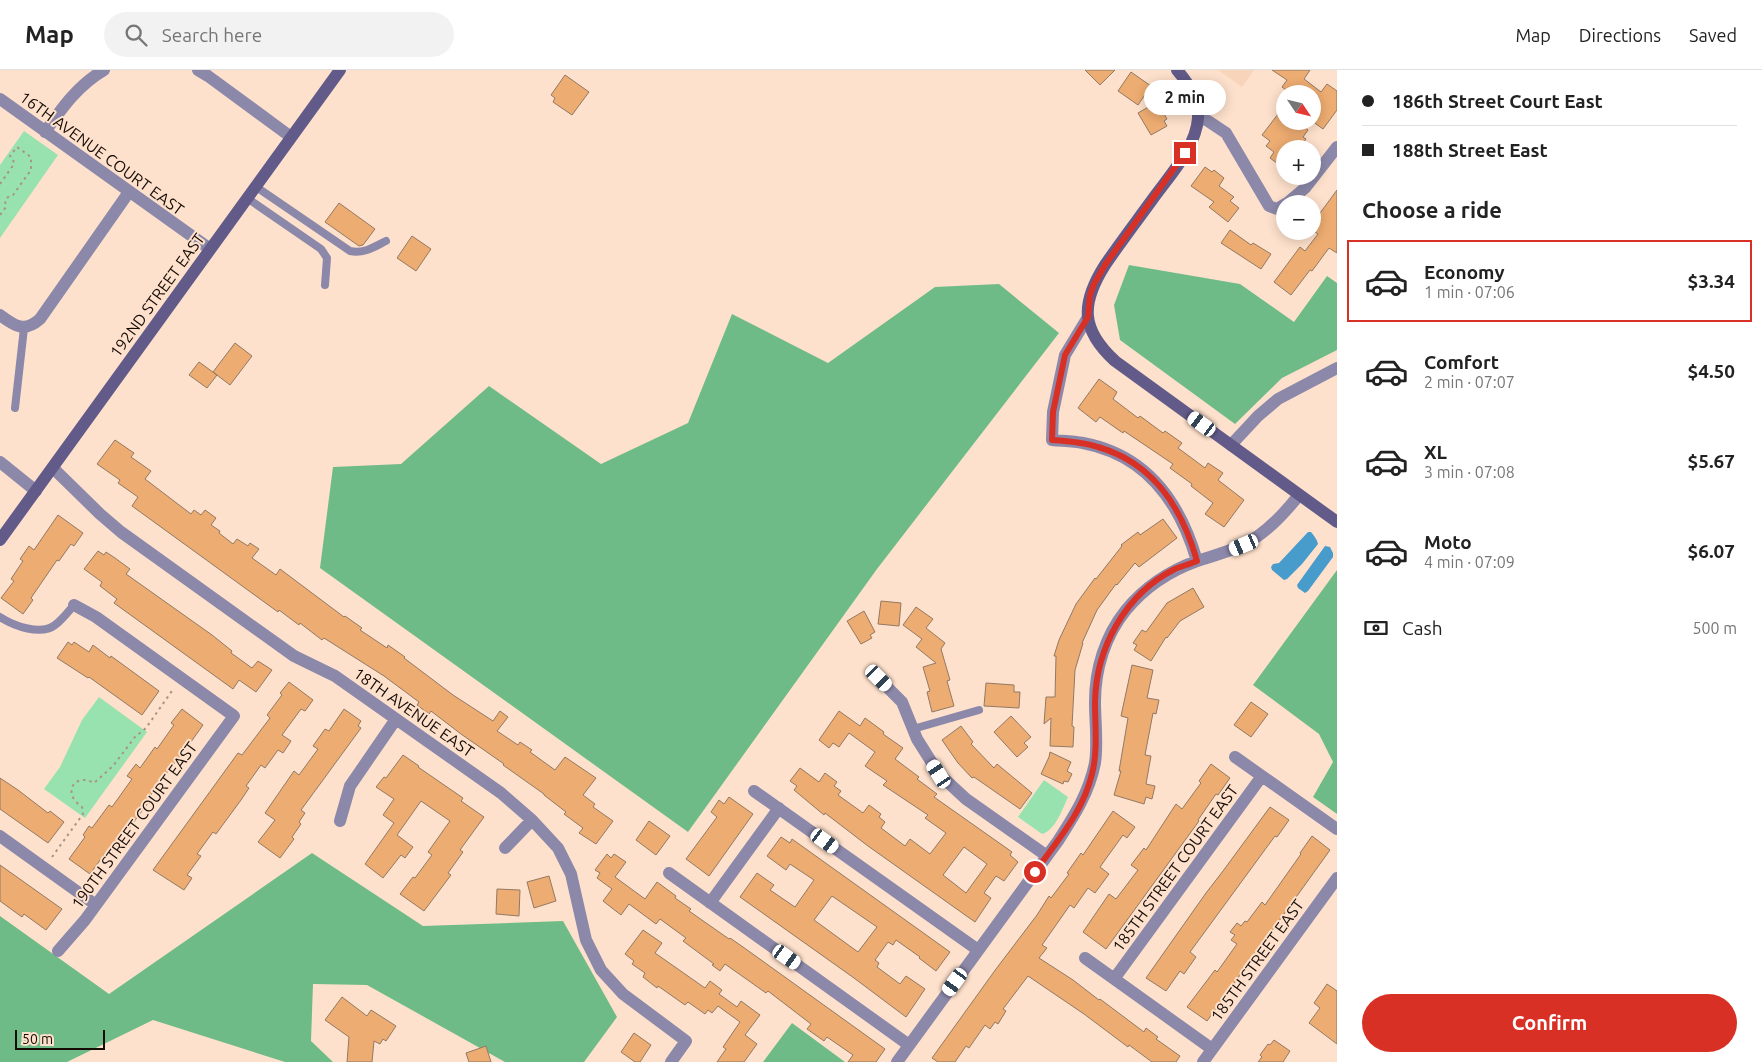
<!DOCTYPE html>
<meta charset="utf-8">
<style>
body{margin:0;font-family:Ubuntu,sans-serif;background:#f2f2f2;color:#222;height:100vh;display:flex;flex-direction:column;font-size:19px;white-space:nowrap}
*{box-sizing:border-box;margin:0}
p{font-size:16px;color:#767676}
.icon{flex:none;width:28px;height:28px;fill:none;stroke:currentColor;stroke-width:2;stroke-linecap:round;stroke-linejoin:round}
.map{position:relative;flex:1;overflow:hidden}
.sheet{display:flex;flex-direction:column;background:#fff;width:425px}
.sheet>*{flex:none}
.guide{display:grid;align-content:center;height:110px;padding:0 25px;background:#fff}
.needle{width:32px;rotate:125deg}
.buttons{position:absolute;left:1276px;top:15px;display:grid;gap:10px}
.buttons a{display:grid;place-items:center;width:45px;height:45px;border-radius:50%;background:#fff;box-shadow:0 2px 12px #0003;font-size:25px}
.scale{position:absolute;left:15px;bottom:12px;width:90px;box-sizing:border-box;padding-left:5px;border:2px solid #160c06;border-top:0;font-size:14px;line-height:18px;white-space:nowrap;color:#160c06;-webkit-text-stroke:4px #fee1cc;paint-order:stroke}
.end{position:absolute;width:22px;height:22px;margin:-11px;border:6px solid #d93025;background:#fff;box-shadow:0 0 0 2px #fff}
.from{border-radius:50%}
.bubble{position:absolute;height:35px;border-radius:18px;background:#fff;box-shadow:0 2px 12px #0003;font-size:16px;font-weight:700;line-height:35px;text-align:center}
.car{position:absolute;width:15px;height:30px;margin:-15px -8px;border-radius:6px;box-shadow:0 0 4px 1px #0007;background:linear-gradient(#fff 24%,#345 0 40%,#fff 0 76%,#345 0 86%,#fff 0)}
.guide b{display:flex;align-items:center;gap:18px;height:48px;font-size:19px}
.guide b+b{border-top:1px solid #e0e0e0}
.guide i{width:12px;height:12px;background:#222}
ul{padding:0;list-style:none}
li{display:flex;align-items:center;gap:15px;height:82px;margin:0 10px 8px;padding:0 15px;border:2px solid transparent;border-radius:0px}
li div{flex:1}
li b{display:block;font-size:19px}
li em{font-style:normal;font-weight:700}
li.on{border-color:#d93025}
li>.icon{width:45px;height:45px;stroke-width:1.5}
h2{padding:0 25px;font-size:22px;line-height:60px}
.pay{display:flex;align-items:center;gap:12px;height:55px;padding:0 25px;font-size:19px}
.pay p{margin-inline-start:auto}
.button{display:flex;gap:10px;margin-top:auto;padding:10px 25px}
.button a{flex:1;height:58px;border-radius:30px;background:#d93025;color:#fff;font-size:20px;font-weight:700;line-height:58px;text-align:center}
header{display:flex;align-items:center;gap:30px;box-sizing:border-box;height:70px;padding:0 25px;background:#fff;border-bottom:1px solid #e0e0e0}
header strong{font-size:24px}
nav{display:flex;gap:28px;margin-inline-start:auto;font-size:18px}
.search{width:350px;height:45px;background:#f2f2f2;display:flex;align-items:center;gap:12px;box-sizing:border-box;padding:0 18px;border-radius:28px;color:#767676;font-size:19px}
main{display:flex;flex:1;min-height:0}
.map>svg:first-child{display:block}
</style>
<header>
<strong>Map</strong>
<div class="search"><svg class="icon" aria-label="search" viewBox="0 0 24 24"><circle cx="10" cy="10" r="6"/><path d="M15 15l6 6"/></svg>Search here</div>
<nav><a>Map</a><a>Directions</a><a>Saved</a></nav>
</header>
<main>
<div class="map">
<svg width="1337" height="992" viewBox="0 0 1337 992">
<rect width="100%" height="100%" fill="#fee1cc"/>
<path fill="#f8d4ba" d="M1218 0H1254L1242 17Z"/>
<path fill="#98e2af" d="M24 61 58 85 0 168V95Z
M99 627 147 662 85 748 44 719 60 697 82 650Z
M1044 710 1068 727C1063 738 1055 761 1042 764L1018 747Z"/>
<path fill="#6fbb88" d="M1129 195 1240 214 1294 252 1327 206 1337 213V280L1282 308 1235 354 1120 270 1114 235Z
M999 214 1059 263 877 499 688 762 320 498 333 397 401 394 489 316 601 394 688 353 732 244 828 293 935 217Z
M1337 500V744L1313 727 1333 692 1319 664 1253 615Z
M312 783 423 856 563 851 617 947 584 992H505L367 915 313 914 311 971 333 992H285L153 950 67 992H0V846L109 924Z
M792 953 845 992H763Z"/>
<path fill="#489ccb" d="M1308 462H1311C1314 466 1317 469 1318 474L1302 494 1287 509 1284 510 1272 500 1271 497 1273 494 1279 493Z
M1325 476 1330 477 1333 483V487L1308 521 1305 523 1298 518 1297 515Z"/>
<path fill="#edac71" stroke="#927964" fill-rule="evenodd" d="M1085 0H1115L1100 15Z
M1272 0H1310L1304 9 1321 22 1327 14 1337 21V40L1323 59 1312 51V24H1291L1282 17 1287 10Z
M1131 2 1151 16 1138 35 1118 21Z
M565 5 589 22 572 45 553 32 555 28 551 25Z
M1157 32 1167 49 1164 51 1167 56 1151 65 1138 43Z
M1285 35V51H1297L1308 60 1303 67 1306 69 1299 79H1285V99L1270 88 1274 82 1266 76 1270 71 1262 65Z
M1205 97 1212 102 1214 100 1224 108 1219 116 1234 127 1230 131 1239 138 1228 152 1209 137 1214 132 1191 116Z
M1337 120V183L1329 178 1312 201 1310 200 1291 225 1274 212 1300 177 1305 181 1318 164 1312 160V154Z
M339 133 375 159 363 175 359 176 325 152Z
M1230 160 1251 175 1253 173 1271 184 1261 199 1221 173Z
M412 166 431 179 416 201 397 188Z
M235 273 252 286 230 315 213 302Z
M199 292 217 305 207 318 189 305Z
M1099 309 1117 322 1113 329 1138 348 1140 346 1163 363 1165 361 1182 373 1178 378 1205 398 1208 393 1223 403 1218 410 1244 430 1224 457 1205 444 1213 433 1191 416 1192 414 1170 398 1173 394 1124 361 1123 363 1100 347 1096 352 1078 338Z
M115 370 134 383 131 387 151 401 145 409 191 444 194 440 201 445 205 440 216 448 211 455 220 461 219 463 233 474 237 469 248 476 250 473 259 479 252 488 276 505 280 499 344 547 345 546 362 558 360 560 387 578 388 575 405 587 404 588 453 625 493 651 500 641 508 647 497 661 518 675 520 672 532 680 530 682 555 700 565 687 596 708 583 725 595 734 593 737 613 751 596 774 579 763 583 758 564 744 566 742 544 725V724L503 695 504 694 461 664 431 641 429 644 417 635 419 632 384 606 324 568 322 570 300 553 299 555 279 540 278 542 132 436 138 427 118 413 120 410 97 394Z
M58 445 83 463 74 476 71 474 59 491 57 490 31 528 33 530 23 544 1 528 14 511 11 509 23 491 20 489 29 476 34 480Z
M1163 449 1177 468 1139 497 1135 493 1117 515 1116 514 1097 540 1082 573H1083L1075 600 1072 656 1074 657 1073 677 1050 676 1051 648 1044 654 1046 627H1055L1056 586H1054L1059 570 1076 534 1095 508 1096 509 1122 476 1121 475 1138 462 1140 465Z
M98 481 104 485 106 482 115 488 130 499 126 504 212 565 232 581 231 583 252 598 258 591 272 600 256 622 239 610 233 619 114 533 117 529 100 516 102 512 84 499Z
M1193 518 1204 537 1180 551 1167 568 1166 567 1151 591 1134 580 1137 575 1133 573 1142 560 1146 562 1167 533Z
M881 531 901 533 899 556 878 554Z
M916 537 933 549 926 558 945 573 941 579 950 610 947 611 954 636 932 642 927 622 930 621 923 597 936 593 916 577 922 569 903 555Z
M864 541 875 562 870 565 872 568 861 574 847 551Z
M68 572 72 575 74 572 89 582 93 575 110 588 111 586 159 621 142 645 89 607 88 608 57 588Z
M1132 595 1153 600 1147 628 1159 630 1156 644 1153 643 1145 685 1151 686 1146 714 1155 716 1152 729 1146 727 1144 734 1114 725 1121 701H1119L1128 648 1121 646Z
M289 612 313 630 305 641 301 639 282 665 291 671 283 683 278 680 265 698 261 695 246 716 249 718 241 730 216 764 213 762 197 784 201 786 187 805 192 808 184 820 153 800 238 683 242 685 270 648 267 645 282 625 280 623Z
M986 613 1014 615V622H1020L1019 638 984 636Z
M1251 632 1268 644 1251 667 1234 655Z
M182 639 203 655 183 683 164 706 146 732 148 733 109 785 106 782 90 804 69 789 85 767 83 765 89 756 92 758 109 735 112 737 132 709 127 706 136 694 140 698 155 677 157 679 174 655 171 653Z
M344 639 361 651 358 656 361 658 301 740 305 743 299 752 301 754 292 767 294 769 280 788 258 772 275 750 265 743 294 701 299 705 318 679 313 676 325 659 329 661Z
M839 641 860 656 865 648 884 662 883 664 903 678 895 689 919 707 917 709 937 724 934 727 1012 782 1010 785 1018 792 1004 811 996 806 984 823 991 828 975 852 868 776 825 743 824 745 794 720 797 716 790 711 800 698 819 712 825 703 837 712 834 716 841 721 838 725 863 743 869 735 881 744 879 747 885 752 881 758 905 776 910 769 930 784 946 763 925 748 928 745 883 715 887 711 865 696 875 682 849 663 839 677 833 673 829 678 819 670ZM964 777 987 794 966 823 943 805Z
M1011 646 1031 667 1024 673 1028 677 1017 687 994 662Z
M961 656 973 672 971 674 994 698 997 694 1032 723 1020 739 974 707 972 708 958 693 942 670Z
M1050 682 1071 692 1067 701 1072 704 1068 712 1064 711 1063 714 1041 704 1049 687Z
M403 685 419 696 418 697 463 728 461 731 484 747 460 780 463 782 448 803 451 805 424 841 400 824 413 807 415 808 432 785 428 782 450 751 421 731 397 765 413 777 405 788 401 785 383 808 365 794 394 753 383 745 394 729 376 717 384 707 386 708Z
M1211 694 1230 708 1218 725 1216 724 1198 750 1199 751 1106 879 1083 862 1109 824 1116 829 1138 800 1131 795 1144 778 1146 780 1176 734 1182 739 1201 713 1199 711Z
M0 708 18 720 48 743 50 741 64 752 48 773 0 739Z
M729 727 753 744 709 806 686 789 717 747 711 742 719 730 724 734Z
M1270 737 1289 750 1277 767 1275 766 1190 882 1196 887 1184 904 1180 901 1166 921 1146 908 1206 823 1223 801Z
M1113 741 1135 757 1127 768 1123 765 1100 797 1109 804 1095 823 1088 818 1074 838 1070 835 1042 875 1047 878 1039 888 1073 910 1099 930 1100 929 1144 962 1146 958 1158 967 1156 969 1180 986 1176 992H1152L1129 975 1128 977 1084 944 1028 906 1003 939 1006 941 998 954 995 952 990 959 985 955 969 978 966 976 955 992H938L932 988 996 899 1037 845 1049 826 1051 828 1069 804 1067 803 1081 783 1083 785Z
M649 751 670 766 656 785 636 770Z
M1312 766 1330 780 1207 951 1187 937 1215 900 1217 902 1237 874 1231 870 1235 865 1230 862 1237 853 1241 856 1245 851 1247 852 1262 832 1265 835 1301 784 1300 783Z
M781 767 790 773 792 769 950 882 936 901 919 888 920 887 896 870 893 875 888 872 875 890 879 893 877 897 900 914 906 906 925 919 906 947 854 908 740 827 757 803 774 815 770 820 795 837 814 810 790 794 786 800 767 786ZM832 826 877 857 858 882 814 850Z
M607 784 611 788 614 784 626 792 615 807 645 829 657 812 676 826 675 828 691 839 689 841 729 869 730 868 743 877 885 979 876 992H848L853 985 827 967 824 971 807 959 811 954 768 921 766 923 725 894 720 901 712 895 714 894 683 871 686 868 660 849 656 854 629 834 621 845 603 831 612 819 597 808 600 803 595 800Z
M0 795 62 839 46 860 24 844 22 847 0 831Z
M549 806 556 831 534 838 527 812Z
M497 819 520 820 519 846 496 844Z
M643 860 662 873 655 883 705 918 710 911 722 920 719 924 737 937 741 931 760 945 745 965 757 974 744 992H717L726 979 723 977 740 952 718 936 712 943 708 940 705 944 688 932 685 935 658 916 657 918 643 907 645 903 632 894 634 891 625 884Z
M1327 914 1337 921V974L1309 953 1320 938 1314 933Z
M342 927 367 946 371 940 396 956 386 971 383 969 380 974 374 971 372 992H347L349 967 325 950Z
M634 963 651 975 640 992H635L621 982Z
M1274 970 1290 981 1283 992H1258L1262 987 1260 985 1268 974 1270 975Z
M486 976 491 992H469L466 983Z"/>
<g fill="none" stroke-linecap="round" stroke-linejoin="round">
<path stroke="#a99383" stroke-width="2" stroke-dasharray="2.5 4" stroke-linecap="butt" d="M0 114 14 94 13 89 10 86 17 77 31 87V100L13 125 8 127 5 131 6 137 0 145
M52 787 83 744 82 737C61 723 75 702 94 713L113 696 135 667 146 658 174 618"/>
<path stroke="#8c88a9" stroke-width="8" d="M255 116 350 181C364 184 374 177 386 171
M247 128 321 179 327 188 325 215
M15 338 24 258
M0 547C14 556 41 566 55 555 62 550 68 542 74 535
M913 659 979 640"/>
<path stroke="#8c88a9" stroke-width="12" d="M198 0 208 6 291 67
M0 29 210 179
M1198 47 1208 51 1226 63 1269 136 1277 139 1285 134
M45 62C62 38 78 15 104 0
M1286 134 1305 118 1337 77
M0 245C15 256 24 263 40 249L129 122
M1088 247 1065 285 1053 342 1052 370C1062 371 1073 371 1083 373 1147 385 1180 432 1197 491
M1231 375 1258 346 1278 329 1337 298
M0 392 36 421
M53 398 100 444 121 462 294 586 335 606 501 723 532 750 558 778 571 804 586 870 601 900 623 924 686 971 671 992
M879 609 902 632 917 669 939 704 966 729 1047 786
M1235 687 1337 759
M754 721 978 880
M340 751 350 716 396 649
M0 766 96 835
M505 778 532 750
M669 803 909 975
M710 833 779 738
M58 881 85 850 234 646 96 547 74 535
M1085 888 1212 979
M1114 909 1262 706
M897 992 1058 771C1074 746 1089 723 1095 693 1098 673 1095 652 1095 632 1095 599 1105 566 1126 540 1145 517 1169 501 1197 491 1212 486 1228 482 1243 475 1266 464 1284 444 1299 425
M1203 992 1337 808"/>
<path stroke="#625b89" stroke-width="12" d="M1177 0C1189 14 1199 29 1198 48 1196 78 1169 106 1152 130 1136 152 1120 173 1105 195 1081 233 1080 259 1115 291L1337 452
M0 470 340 0"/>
</g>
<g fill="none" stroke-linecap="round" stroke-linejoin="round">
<path stroke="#d93025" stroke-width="6" d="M1035 802C1057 771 1083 742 1092 704 1098 681 1095 656 1095 632 1096 578 1125 524 1175 499 1182 496 1190 494 1197 491 1182 438 1154 393 1098 377 1083 372 1068 371 1052 370L1053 342 1065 285 1088 247 1090 225 1094 214 1105 195 1185 83"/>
</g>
<g text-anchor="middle" stroke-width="4" stroke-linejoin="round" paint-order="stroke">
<g font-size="16" fill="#160c06" stroke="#fee1cc">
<text transform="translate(102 83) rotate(36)" y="6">16TH AVENUE COURT EAST</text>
<text transform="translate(157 225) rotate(-54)" y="6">192ND STREET EAST</text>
<text transform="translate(414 642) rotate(35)" y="6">18TH AVENUE EAST</text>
<text transform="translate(134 755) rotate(-54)" y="6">190TH STREET COURT EAST</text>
<text transform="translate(1175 798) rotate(-54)" y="6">185TH STREET COURT EAST</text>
<text transform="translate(1257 890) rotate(-54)" y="6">185TH STREET EAST</text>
</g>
</g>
</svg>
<div class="buttons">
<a><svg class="needle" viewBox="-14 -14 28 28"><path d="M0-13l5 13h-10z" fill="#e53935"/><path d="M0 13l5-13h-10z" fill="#767676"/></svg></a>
<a>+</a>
<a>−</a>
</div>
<div class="scale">50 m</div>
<i class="end from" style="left:1035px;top:802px"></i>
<i class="end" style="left:1185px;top:83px"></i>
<div class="bubble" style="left:1144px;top:10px;width:82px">2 min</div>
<i class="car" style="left:1202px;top:354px;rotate:306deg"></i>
<i class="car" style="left:1244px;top:475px;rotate:247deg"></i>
<i class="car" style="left:879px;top:608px;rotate:135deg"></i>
<i class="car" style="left:939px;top:704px;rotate:327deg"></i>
<i class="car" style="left:825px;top:771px;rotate:126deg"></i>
<i class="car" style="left:787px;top:887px;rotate:125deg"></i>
<i class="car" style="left:955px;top:912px;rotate:216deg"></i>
</div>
<section class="sheet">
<div class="guide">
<b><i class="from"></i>186th Street Court East</b>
<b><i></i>188th Street East</b>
</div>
<h2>Choose a ride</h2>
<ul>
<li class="on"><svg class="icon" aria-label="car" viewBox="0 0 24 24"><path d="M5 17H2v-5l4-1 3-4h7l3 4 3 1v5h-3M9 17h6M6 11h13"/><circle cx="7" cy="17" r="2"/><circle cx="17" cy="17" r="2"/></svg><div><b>Economy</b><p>1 min · 07:06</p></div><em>$3.34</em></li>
<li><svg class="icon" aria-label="car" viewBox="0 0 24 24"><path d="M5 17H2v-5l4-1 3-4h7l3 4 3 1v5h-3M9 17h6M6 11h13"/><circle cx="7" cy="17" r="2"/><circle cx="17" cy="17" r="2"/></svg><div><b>Comfort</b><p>2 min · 07:07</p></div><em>$4.50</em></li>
<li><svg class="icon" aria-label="car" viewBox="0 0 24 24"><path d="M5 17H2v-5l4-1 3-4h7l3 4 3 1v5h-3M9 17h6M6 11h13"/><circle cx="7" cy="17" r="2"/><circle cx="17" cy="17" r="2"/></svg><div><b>XL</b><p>3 min · 07:08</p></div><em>$5.67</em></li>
<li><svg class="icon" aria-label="car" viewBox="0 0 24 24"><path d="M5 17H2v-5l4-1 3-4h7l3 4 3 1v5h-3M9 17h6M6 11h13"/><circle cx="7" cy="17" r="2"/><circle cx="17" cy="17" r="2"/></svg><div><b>Moto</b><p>4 min · 07:09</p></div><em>$6.07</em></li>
</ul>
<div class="pay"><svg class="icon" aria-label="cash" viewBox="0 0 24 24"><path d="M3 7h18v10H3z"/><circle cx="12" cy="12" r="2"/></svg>Cash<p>500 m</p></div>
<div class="button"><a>Confirm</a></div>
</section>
</main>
